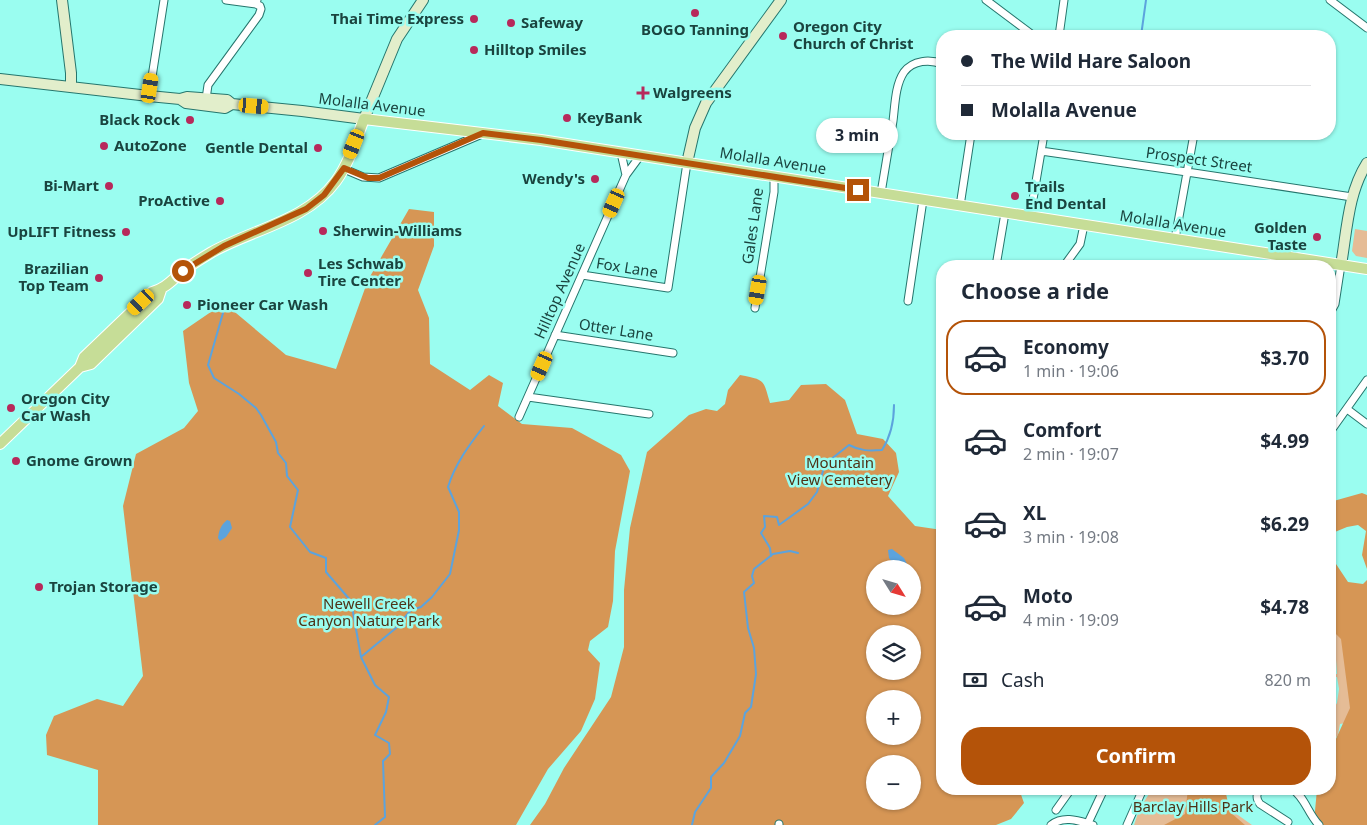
<!DOCTYPE html>
<meta charset="utf-8">
<style>
body{margin:0;font-family:"Noto Sans",sans-serif;background:#f2f2f3;color:#1f2937;height:100vh;display:flex;flex-direction:column;font-size:19px;white-space:nowrap}
*{box-sizing:border-box;margin:0}
p{font-size:16px;color:#747a83}
.icon{flex:none;width:28px;height:28px;fill:none;stroke:currentColor;stroke-width:2;stroke-linecap:round;stroke-linejoin:round}
.map{position:relative;flex:1;overflow:hidden}
.drawer{position:absolute;left:936px;top:260px;width:400px;height:535px;display:flex;flex-direction:column;background:#fff;border-radius:20px;box-shadow:0 1px 4px #0004}
.drawer>*{flex:none}
.guide{position:absolute;left:936px;top:30px;width:400px;height:110px;border-radius:20px;box-shadow:0 1px 4px #0004;display:grid;align-content:center;height:110px;padding:0 25px;background:#fff}
.needle{width:32px;rotate:127deg}
.controls{position:absolute;left:866px;top:560px;display:grid;gap:10px}
.controls a{display:grid;place-items:center;width:55px;height:55px;border-radius:50%;background:#fff;box-shadow:0 1px 4px #0004;font-size:25px}
.end{position:absolute;width:22px;height:22px;margin:-11px;border:6px solid #b45309;background:#fff;box-shadow:0 0 0 2px #fff}
.from{border-radius:50%}
.bubble{position:absolute;height:35px;border-radius:18px;background:#fff;box-shadow:0 1px 4px #0004;font-size:16px;font-weight:700;line-height:35px;text-align:center}
.car{position:absolute;width:15px;height:30px;margin:-15px -8px;border-radius:6px;box-shadow:0 0 4px 1px #0007;background:linear-gradient(#f5c518 24%,#345 0 40%,#f5c518 0 76%,#345 0 86%,#f5c518 0)}
.guide b{display:flex;align-items:center;gap:18px;height:48px;font-size:19px}
.guide b+b{border-top:1px solid #e0e1e3}
.guide i{width:12px;height:12px;background:#1f2937}
ul{padding:0;list-style:none}
li{display:flex;align-items:center;gap:15px;height:75px;margin:0 10px 8px;padding:0 15px;border:2px solid transparent;border-radius:20px}
li div{flex:1}
li b{display:block;font-size:19px}
li em{font-style:normal;font-weight:700}
li.current{border-color:#b45309}
li>.icon{width:45px;height:45px;stroke-width:1.5}
h2{padding:0 25px;font-size:22px;line-height:60px}
.pay{display:flex;align-items:center;gap:12px;height:55px;padding:0 25px;font-size:19px}
.pay p{margin-inline-start:auto}
.primary-button{display:flex;gap:10px;margin-top:auto;padding:10px 25px}
.primary-button a{flex:1;height:58px;border-radius:20px;background:#b45309;color:#fff;font-size:20px;font-weight:700;line-height:58px;text-align:center}
.map>svg:first-child{display:block}
</style>
<div class="map">
<svg width="1367" height="825" viewBox="0 0 1367 825">
<rect width="100%" height="100%" fill="#9afdf0"/>
<path fill="#e5bc96" d="M1355 229 1367 231V258L1356 256 1352 251Z
M1330 613 1367 686 1346 723 1340 724 1338 735 1330 744V714L1337 703 1339 689 1337 677H1330V674H1337L1335 646 1330 628Z
M1152 789H1226L1224 805 1252 825H1134L1139 810Z"/>
<path fill="#d69655" fill-rule="evenodd" d="M409 209 434 212V246L418 290 429 318 430 364 470 390 489 375 503 383 498 406 522 424 572 428 621 455 630 471 615 551 613 601 608 627 590 641 588 650 600 663 595 699 581 731 548 769 516 825H98V770L47 755 46 735 54 716 97 699 123 706 143 676 123 506 136 454 184 428 198 411 189 383 183 331 224 303 286 355 336 369 368 280Z
M740 375C765 380 763 379 770 403L789 400 801 385 826 384 845 400 857 434 883 439 896 453 899 472 888 496 915 526 942 530V789H1019L1024 803 1011 819 996 825H530L545 804 564 768 611 697 624 647V590L630 528 647 452 689 415 706 409 717 411 725 404 728 390ZM875 569H912V606H875ZM875 634H912V671H875ZM875 699H912V736H875ZM875 764H912V801H875Z
M1362 493 1367 495V569L1362 555 1366 531 1358 525 1347 527 1330 534V502Z
M1330 555 1348 582 1363 584 1367 580V825H1316L1314 822 1317 789H1330V752L1350 708 1341 639 1330 628Z
M1188 789H1225L1230 812 1245 825H1164L1185 814Z"/>
<path fill="#5ca3dd" d="M227 520 230 521 232 528 226 537 220 541 218 538C219 530 221 525 227 520Z
M892 549 904 558 907 564 892 562 889 558 888 550Z"/>
<g fill="none" stroke-linecap="round" stroke-linejoin="round">
<path stroke="#5ca3dd" stroke-width="2" d="M1141 36 1146 0
M223 313 208 365 214 378 239 394 256 408 261 415 276 442 278 453 286 463 287 476 298 490 290 527 310 552 326 558V572L351 601 361 657 375 685 389 697 386 712 375 735 389 743 390 754 383 761 385 817 375 825
M771 556 770 548 761 533 765 527 764 516 777 517 779 525 808 504 817 492 825 464 849 445C860 451 869 451 882 450 891 436 894 421 894 405
M361 657 396 628 411 610 421 607 432 597 450 574 459 530V512L448 487C455 464 469 445 484 426
M692 825 695 812 711 788V777L724 763 740 736 745 713 751 707 756 674 754 648 748 628 744 592 754 583 752 576 754 569 773 554 790 551 798 553"/>
<g stroke="#26766d" stroke-width="9">
<path id="street" d="M226 0 256 4
M986 0 1034 36
M1330 0 1367 28
M1059 36 1064 0
M149 96 164 0
M206 99 208 85 259 15 261 9 260 6 256 4 257 0
M1041 151 1187 172 1352 197
M621 153 626 175
M344 169 363 177 379 178 482 134
M881 193C885 169 889 145 893 121 895 106 895 85 904 72 913 60 930 59 942 64
M960 206 971 134
M1030 217 1044 134
M1175 239 1194 134
M996 266 1005 213
M1064 266 1080 244 1084 225
M582 275 668 288 687 163
M908 301 923 200
M755 308 774 192V177
M1330 313 1335 304 1341 265
M555 335 673 353
M528 397 649 414
M1347 409 1367 424
M519 417 626 175 640 156
M1330 432 1367 380
M1259 789C1256 795 1256 799 1260 804L1288 822
M1292 789C1305 797 1308 814 1319 825
M1056 810 1071 789
M1088 823 1104 789
M779 825V824
M1051 825C1064 815 1079 821 1093 825
M1127 825 1143 789"/>
</g>
<g stroke="#26766d" stroke-width="12">
<path id="secondary" d="M62 0 71 73V87
M0 79 149 96 180 99 187 97 227 100 232 104
M180 99 186 103 225 108 232 104 302 111 364 119 397 39 423 0
M687 163 695 128 706 103 781 0
M1341 265C1347 230 1348 193 1367 163"/>
</g>
<g stroke="#fff" stroke-width="12">
<path id="primary" d="M80 367 91 364 158 299 161 290
M0 444 80 367 84 357 152 292C165 289 173 279 183 271 192 264 202 258 212 252 253 229 307 221 336 181 349 163 356 140 364 119L541 140 1367 269"/>
</g>
<use href="#street" stroke="#fff" stroke-width="7"/>
<use href="#secondary" stroke="#e2eecb" stroke-width="10"/>
<use href="#primary" stroke="#c6dd97" stroke-width="10"/>
</g>
<g fill="none" stroke-linecap="round" stroke-linejoin="round">
<path stroke="#b45309" stroke-width="6" d="M183 271 224 246 306 209 324 195 344 168 368 178H379L483 133 541 140 858 190"/>
</g>
<g fill="#b7295b" stroke="#9afdf0" stroke-width="2">
<circle cx="695" cy="13" r="5"/>
<circle cx="474" cy="19" r="5"/>
<circle cx="511" cy="23" r="5"/>
<circle cx="783" cy="36" r="5"/>
<circle cx="474" cy="50" r="5"/>
<path d="M640.5 85.5h5v5h5v5h-5v5h-5v-5h-5v-5h5z"/>
<circle cx="567" cy="118" r="5"/>
<circle cx="190" cy="120" r="5"/>
<circle cx="104" cy="146" r="5"/>
<circle cx="318" cy="148" r="5"/>
<circle cx="595" cy="179" r="5"/>
<circle cx="109" cy="186" r="5"/>
<circle cx="1015" cy="196" r="5"/>
<circle cx="220" cy="201" r="5"/>
<circle cx="323" cy="231" r="5"/>
<circle cx="126" cy="232" r="5"/>
<circle cx="1317" cy="237" r="5"/>
<circle cx="308" cy="273" r="5"/>
<circle cx="99" cy="278" r="5"/>
<circle cx="187" cy="305" r="5"/>
<circle cx="11" cy="408" r="5"/>
<circle cx="16" cy="461" r="5"/>
<circle cx="39" cy="587" r="5"/>
</g>
<g text-anchor="middle" stroke-width="5" stroke-linejoin="round" paint-order="stroke">
<g font-size="15" font-weight="bold" fill="#1a443f" stroke="#9afdf0" text-anchor="start">
<text x="464" y="24" text-anchor="end">Thai Time Express</text>
<text x="521" y="28">Safeway</text>
<text x="793" y="32">Oregon City<tspan x="793" dy="17">Church of Christ</tspan></text>
<text x="695" y="35" text-anchor="middle">BOGO Tanning</text>
<text x="484" y="55">Hilltop Smiles</text>
<text x="653" y="98">Walgreens</text>
<text x="577" y="123">KeyBank</text>
<text x="180" y="125" text-anchor="end">Black Rock</text>
<text x="114" y="151">AutoZone</text>
<text x="308" y="153" text-anchor="end">Gentle Dental</text>
<text x="585" y="184" text-anchor="end">Wendy's</text>
<text x="99" y="191" text-anchor="end">Bi-Mart</text>
<text x="1025" y="192">Trails<tspan x="1025" dy="17">End Dental</tspan></text>
<text x="210" y="206" text-anchor="end">ProActive</text>
<text x="1307" y="233" text-anchor="end">Golden<tspan x="1307" dy="17">Taste</tspan></text>
<text x="333" y="236">Sherwin-Williams</text>
<text x="116" y="237" text-anchor="end">UpLIFT Fitness</text>
<text x="318" y="269">Les Schwab<tspan x="318" dy="17">Tire Center</tspan></text>
<text x="89" y="274" text-anchor="end">Brazilian<tspan x="89" dy="17">Top Team</tspan></text>
<text x="197" y="310">Pioneer Car Wash</text>
<text x="21" y="404">Oregon City<tspan x="21" dy="17">Car Wash</tspan></text>
<text x="26" y="466">Gnome Grown</text>
<text x="49" y="592">Trojan Storage</text>
</g>
<g font-size="15" fill="#1a443f" stroke="#9afdf0">
<text transform="translate(372 105) rotate(7)" y="5">Molalla Avenue</text>
<text transform="translate(1199 160) rotate(8)" y="5">Prospect Street</text>
<text transform="translate(773 161) rotate(9)" y="5">Molalla Avenue</text>
<text transform="translate(1173 224) rotate(9)" y="5">Molalla Avenue</text>
<text transform="translate(753 226) rotate(-82)" y="5">Gales Lane</text>
<text transform="translate(627 268) rotate(9)" y="5">Fox Lane</text>
<text transform="translate(560 291) rotate(-66)" y="5">Hilltop Avenue</text>
<text transform="translate(616 330) rotate(9)" y="5">Otter Lane</text>
</g>
<g font-size="15" fill="#4e3317" stroke="#9afdf0">
<text x="840" y="468">Mountain<tspan x="840" dy="17">View Cemetery</tspan></text>
<text x="369" y="609">Newell Creek<tspan x="369" dy="17">Canyon Nature Park</tspan></text>
<text x="1193" y="812">Barclay Hills Park</text>
</g>
</g>
</svg>
<div class="controls">
<a><svg class="needle" viewBox="-14 -14 28 28"><path d="M0-13l5 13h-10z" fill="#e53935"/><path d="M0 13l5-13h-10z" fill="#747a83"/></svg></a>
<a><svg class="icon" aria-label="layers" viewBox="0 0 24 24"><path d="M12 4l9 5-9 5-9-5zM3 14l9 5 9-5"/></svg></a>
<a>+</a>
<a>−</a>
</div>
<i class="end from" style="left:183px;top:271px"></i>
<i class="end" style="left:858px;top:190px"></i>
<div class="bubble" style="left:816px;top:118px;width:82px">3 min</div>
<i class="car" style="left:150px;top:88px;rotate:9deg"></i>
<i class="car" style="left:254px;top:106px;rotate:95deg"></i>
<i class="car" style="left:354px;top:144px;rotate:202deg"></i>
<i class="car" style="left:614px;top:203px;rotate:204deg"></i>
<i class="car" style="left:758px;top:290px;rotate:190deg"></i>
<i class="car" style="left:141px;top:302px;rotate:227deg"></i>
<i class="car" style="left:542px;top:366px;rotate:204deg"></i>
<div class="guide">
<b><i class="from"></i>The Wild Hare Saloon</b>
<b><i></i>Molalla Avenue</b>
</div>
<section class="drawer">
<h2>Choose a ride</h2>
<ul>
<li class="current"><svg class="icon" aria-label="car" viewBox="0 0 24 24"><path d="M5 17H2v-5l4-1 3-4h7l3 4 3 1v5h-3M9 17h6M6 11h13"/><circle cx="7" cy="17" r="2"/><circle cx="17" cy="17" r="2"/></svg><div><b>Economy</b><p>1 min · 19:06</p></div><em>$3.70</em></li>
<li><svg class="icon" aria-label="car" viewBox="0 0 24 24"><path d="M5 17H2v-5l4-1 3-4h7l3 4 3 1v5h-3M9 17h6M6 11h13"/><circle cx="7" cy="17" r="2"/><circle cx="17" cy="17" r="2"/></svg><div><b>Comfort</b><p>2 min · 19:07</p></div><em>$4.99</em></li>
<li><svg class="icon" aria-label="car" viewBox="0 0 24 24"><path d="M5 17H2v-5l4-1 3-4h7l3 4 3 1v5h-3M9 17h6M6 11h13"/><circle cx="7" cy="17" r="2"/><circle cx="17" cy="17" r="2"/></svg><div><b>XL</b><p>3 min · 19:08</p></div><em>$6.29</em></li>
<li><svg class="icon" aria-label="car" viewBox="0 0 24 24"><path d="M5 17H2v-5l4-1 3-4h7l3 4 3 1v5h-3M9 17h6M6 11h13"/><circle cx="7" cy="17" r="2"/><circle cx="17" cy="17" r="2"/></svg><div><b>Moto</b><p>4 min · 19:09</p></div><em>$4.78</em></li>
</ul>
<div class="pay"><svg class="icon" aria-label="cash" viewBox="0 0 24 24"><path d="M3 7h18v10H3z"/><circle cx="12" cy="12" r="2"/></svg>Cash<p>820 m</p></div>
<div class="primary-button"><a>Confirm</a></div>
</section>
</div>
